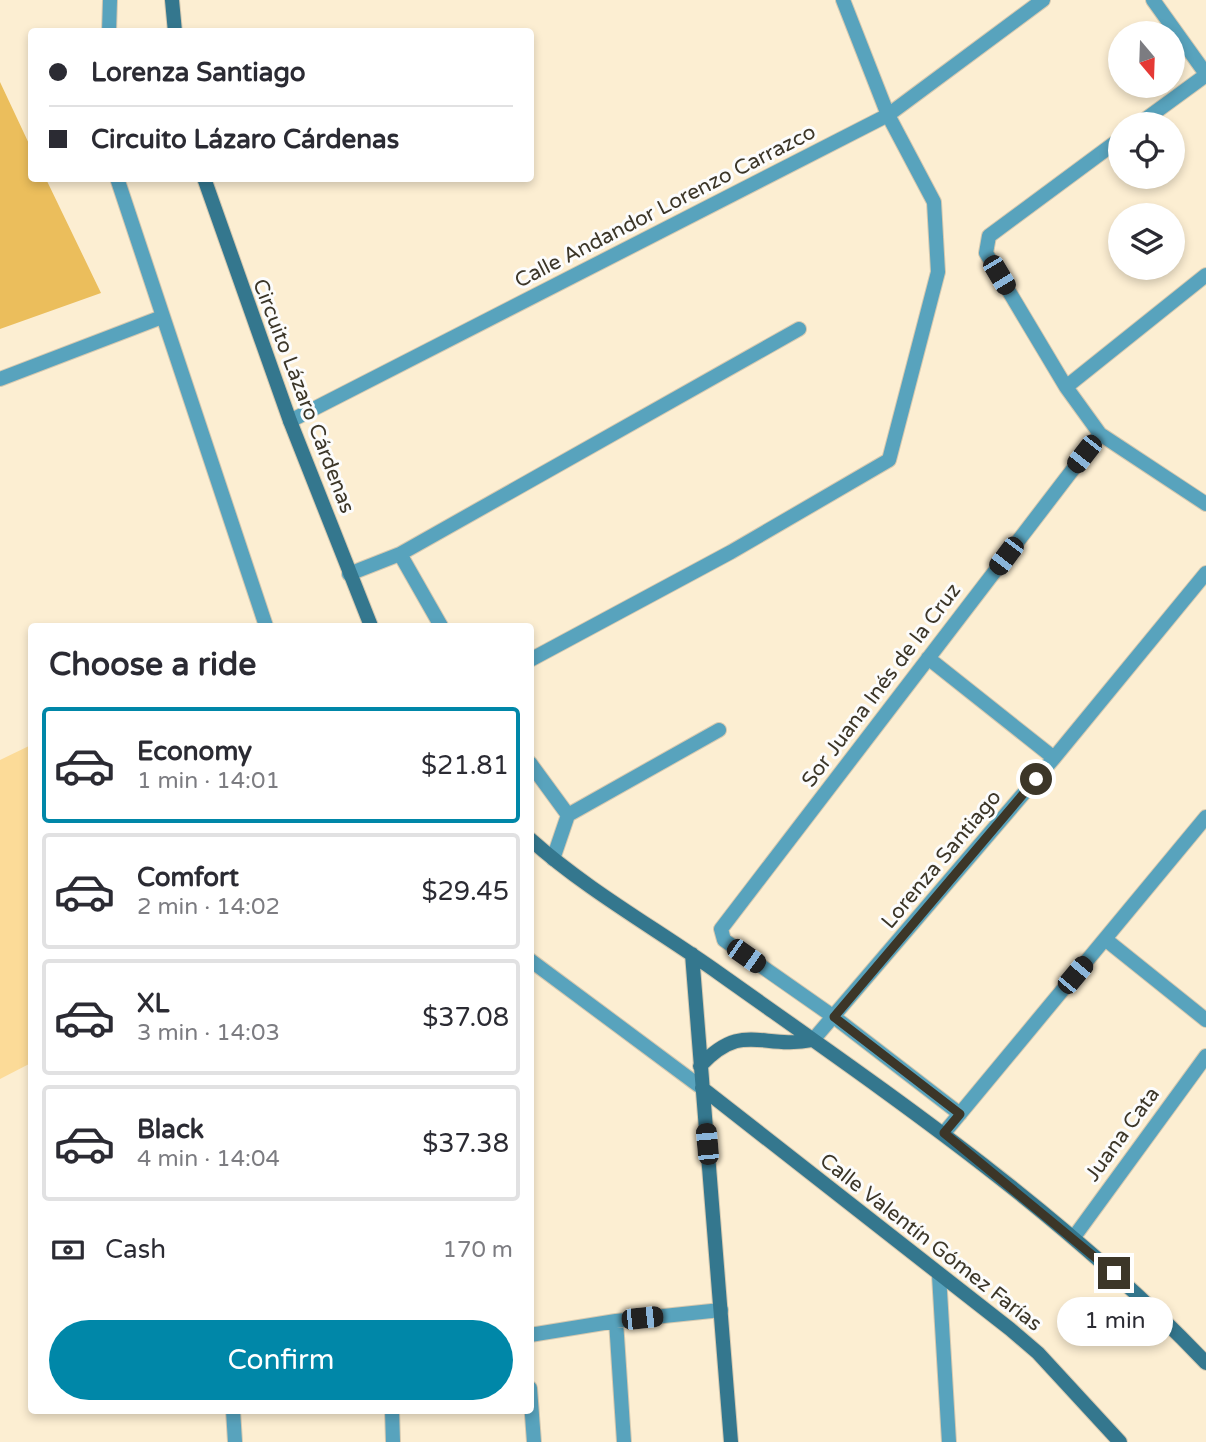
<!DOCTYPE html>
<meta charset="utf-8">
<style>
body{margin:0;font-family:"Varela Round",sans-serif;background:#f2f2f3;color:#2b2b33;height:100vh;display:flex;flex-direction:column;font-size:26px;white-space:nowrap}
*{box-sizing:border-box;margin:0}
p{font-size:23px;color:#7c7c81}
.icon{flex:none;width:38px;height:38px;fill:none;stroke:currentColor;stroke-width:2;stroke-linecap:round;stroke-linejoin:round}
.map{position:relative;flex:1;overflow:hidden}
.sheet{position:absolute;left:28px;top:623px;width:506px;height:791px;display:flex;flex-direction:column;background:#fff;border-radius:7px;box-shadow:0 4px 10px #0003}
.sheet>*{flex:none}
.top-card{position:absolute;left:28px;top:28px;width:506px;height:154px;border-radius:7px;box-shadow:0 4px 10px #0003;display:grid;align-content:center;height:154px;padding:0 21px;background:#fff}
.needle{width:46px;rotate:161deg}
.buttons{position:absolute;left:1108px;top:21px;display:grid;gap:14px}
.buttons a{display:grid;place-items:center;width:77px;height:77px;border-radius:50%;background:#fff;box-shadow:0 4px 10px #0003;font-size:35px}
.end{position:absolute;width:32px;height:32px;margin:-16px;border:9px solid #3c3628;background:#fff;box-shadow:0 0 0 4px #fff}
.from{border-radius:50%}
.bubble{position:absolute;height:49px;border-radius:24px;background:#fff;box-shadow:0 4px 10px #0003;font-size:23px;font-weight:600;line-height:49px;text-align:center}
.car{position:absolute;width:21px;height:42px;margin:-21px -10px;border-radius:9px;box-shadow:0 0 5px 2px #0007;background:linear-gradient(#222 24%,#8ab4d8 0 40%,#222 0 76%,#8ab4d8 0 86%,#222 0)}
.top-card b{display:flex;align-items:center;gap:24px;height:66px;font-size:26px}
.top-card b+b{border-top:2px solid #e1e1e2}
.top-card i{width:18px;height:18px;background:#2b2b33}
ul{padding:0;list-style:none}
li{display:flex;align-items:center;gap:21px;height:116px;margin:0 14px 10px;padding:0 7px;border:4px solid #e1e1e2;border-radius:7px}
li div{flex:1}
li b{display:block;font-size:26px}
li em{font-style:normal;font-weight:600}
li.on{border-color:#0087a8}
li>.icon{width:63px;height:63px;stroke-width:1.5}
h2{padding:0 21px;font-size:32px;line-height:84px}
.pay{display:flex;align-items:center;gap:18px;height:77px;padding:0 21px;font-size:26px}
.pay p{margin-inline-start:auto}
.button{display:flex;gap:14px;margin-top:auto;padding:14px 21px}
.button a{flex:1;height:80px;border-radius:42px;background:#0087a8;color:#fff;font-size:28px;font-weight:600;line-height:80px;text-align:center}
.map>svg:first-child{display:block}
</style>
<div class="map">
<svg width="1206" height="1442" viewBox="0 0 1206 1442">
<rect width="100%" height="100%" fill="#fceed2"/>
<path fill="#fcdb98" d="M31 745V1063L0 1079V760Z"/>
<path fill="#ebbe5c" d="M0 82 31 148 32 178 46 179 101 293 0 329Z"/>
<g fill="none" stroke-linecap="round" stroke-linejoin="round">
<g stroke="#d6c9b0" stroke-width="16">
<path id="street" d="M1153 0 1206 74
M109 32 110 0
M1139 124 1206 75
M1120 139 989 236 986 253 1066 387 1100 434 1206 504
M117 178 266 626
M0 379 162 317
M1066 387 1206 275
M290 421 888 115 1043 0
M400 554 441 626
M349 574 400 554 799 329
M928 658 1054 758
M530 660 731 552 889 460 938 272 934 202 888 115 843 0
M530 763 568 815
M553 859 568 815 719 730
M1105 939 1206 1020
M530 960 702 1088
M813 1040 1054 758 1206 573
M960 1114 834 1017 724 940 721 929 1100 434
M944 1133 1206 817
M1074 1237 1206 1056
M939 1275 949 1442
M616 1321 624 1442
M530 1335 616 1321 721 1310
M530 1388 534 1442
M233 1410 235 1442
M392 1410 393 1442"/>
</g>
<g stroke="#d6c9b0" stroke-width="16">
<path id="secondary" d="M172 0 175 32
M204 178 290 421 371 626
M530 839C588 891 657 929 720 974 889 1094 1062 1211 1206 1363
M692 954 731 1442
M700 1066C743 1020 761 1050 813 1040
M702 1088 1010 1329 1038 1353 1120 1442"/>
</g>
<use href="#street" stroke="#58a3bd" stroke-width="14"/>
<use href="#secondary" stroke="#34778e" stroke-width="14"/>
</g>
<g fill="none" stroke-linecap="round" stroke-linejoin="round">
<path stroke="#3c3628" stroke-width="9" d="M1036 779 834 1017 960 1114 944 1133 1114 1273"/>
</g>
<g text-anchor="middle" stroke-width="6" stroke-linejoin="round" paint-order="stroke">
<g font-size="21" fill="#3c3628" stroke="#fcfcfc">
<text transform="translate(665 206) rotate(-27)" y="7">Calle Andandor Lorenzo Carrazco</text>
<text transform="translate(304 396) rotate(69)" y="7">Circuito Lázaro Cárdenas</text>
<text transform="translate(881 685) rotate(-53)" y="7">Sor Juana Inés de la Cruz</text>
<text transform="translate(941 859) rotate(-50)" y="7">Lorenza Santiago</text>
<text transform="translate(1122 1134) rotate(-54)" y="7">Juana Cata</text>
<text transform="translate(931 1242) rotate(38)" y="7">Calle Valentín Gómez Farías</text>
</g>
</g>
</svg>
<div class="buttons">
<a><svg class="needle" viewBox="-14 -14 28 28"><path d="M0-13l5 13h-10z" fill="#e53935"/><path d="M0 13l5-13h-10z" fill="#7c7c81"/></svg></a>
<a><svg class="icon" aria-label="locate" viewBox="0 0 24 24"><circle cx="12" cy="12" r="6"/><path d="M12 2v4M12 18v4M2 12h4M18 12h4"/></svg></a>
<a><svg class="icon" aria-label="layers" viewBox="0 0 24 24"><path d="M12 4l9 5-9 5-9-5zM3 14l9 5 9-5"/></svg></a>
</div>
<i class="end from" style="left:1036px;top:779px"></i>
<i class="end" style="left:1114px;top:1273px"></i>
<div class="bubble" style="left:1057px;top:1297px;width:116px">1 min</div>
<i class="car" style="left:999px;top:275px;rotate:149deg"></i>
<i class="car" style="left:1084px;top:454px;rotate:218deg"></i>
<i class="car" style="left:1006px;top:556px;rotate:217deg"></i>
<i class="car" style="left:746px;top:956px;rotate:125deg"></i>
<i class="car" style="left:1075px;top:975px;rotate:40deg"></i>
<i class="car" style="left:707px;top:1144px;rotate:355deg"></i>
<i class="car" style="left:642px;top:1318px;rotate:84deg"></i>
<div class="top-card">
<b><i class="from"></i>Lorenza Santiago</b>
<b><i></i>Circuito Lázaro Cárdenas</b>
</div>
<section class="sheet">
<h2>Choose a ride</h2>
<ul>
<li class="on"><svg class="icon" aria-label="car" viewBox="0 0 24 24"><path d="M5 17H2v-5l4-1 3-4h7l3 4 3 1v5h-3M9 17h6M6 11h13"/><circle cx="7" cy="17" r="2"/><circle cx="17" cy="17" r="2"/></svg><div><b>Economy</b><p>1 min · 14:01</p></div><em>$21.81</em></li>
<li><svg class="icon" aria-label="car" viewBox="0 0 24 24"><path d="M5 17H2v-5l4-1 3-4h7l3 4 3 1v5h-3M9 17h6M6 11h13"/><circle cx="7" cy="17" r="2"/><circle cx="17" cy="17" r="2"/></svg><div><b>Comfort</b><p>2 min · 14:02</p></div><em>$29.45</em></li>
<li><svg class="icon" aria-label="car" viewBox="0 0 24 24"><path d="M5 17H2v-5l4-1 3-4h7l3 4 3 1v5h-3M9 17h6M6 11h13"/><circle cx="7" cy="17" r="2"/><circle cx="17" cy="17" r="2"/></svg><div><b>XL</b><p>3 min · 14:03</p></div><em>$37.08</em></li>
<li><svg class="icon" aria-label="car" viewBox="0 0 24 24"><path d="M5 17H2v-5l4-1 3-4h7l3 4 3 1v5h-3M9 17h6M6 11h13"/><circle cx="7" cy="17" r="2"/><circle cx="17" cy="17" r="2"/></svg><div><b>Black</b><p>4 min · 14:04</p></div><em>$37.38</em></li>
</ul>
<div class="pay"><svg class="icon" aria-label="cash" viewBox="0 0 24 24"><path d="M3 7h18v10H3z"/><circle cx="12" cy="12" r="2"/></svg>Cash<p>170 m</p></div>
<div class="button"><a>Confirm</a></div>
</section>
</div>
